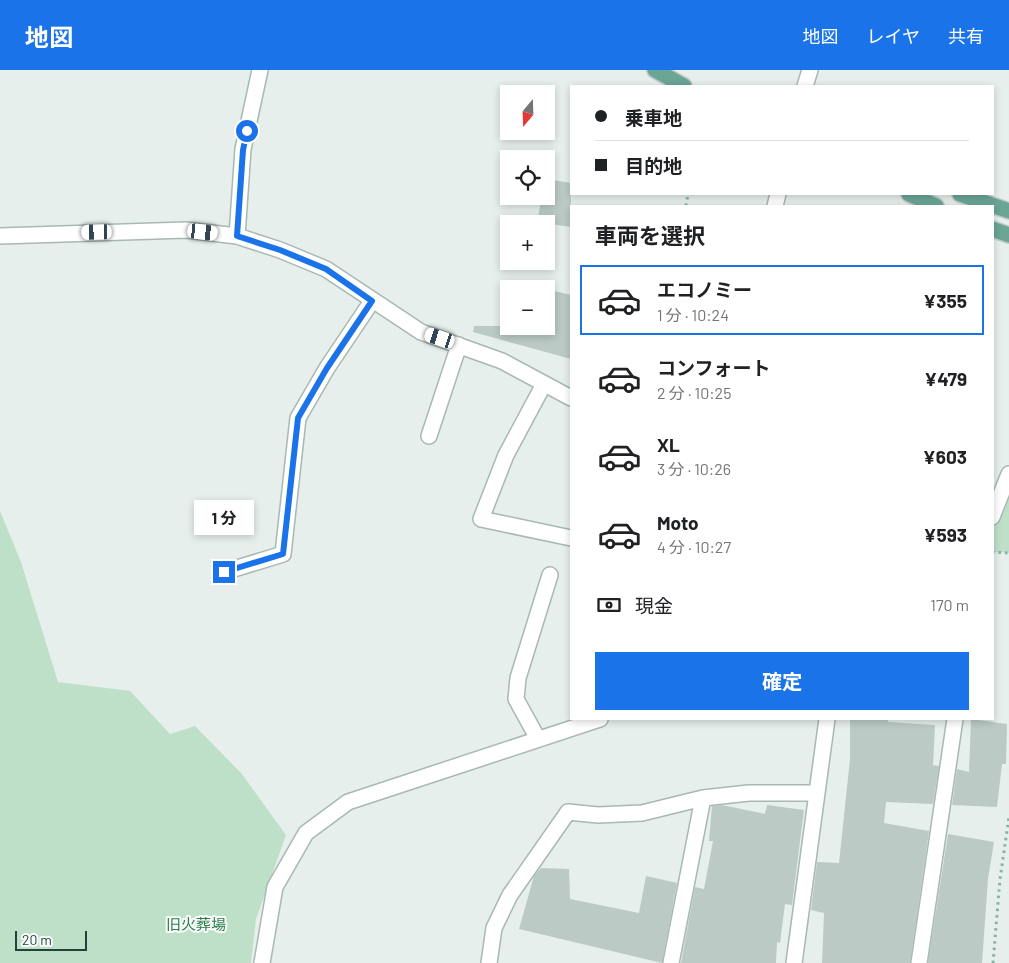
<!DOCTYPE html>
<html lang="ja">
<meta charset="utf-8">
<style>
body{margin:0;font-family:Barlow,"Noto Sans JP",sans-serif;background:#f6f6f6;color:#202124;height:100vh;display:flex;flex-direction:column;font-size:19px;white-space:nowrap}
*{box-sizing:border-box;margin:0}
p{font-size:16px;color:#757577}
.icon{flex:none;width:28px;height:28px;fill:none;stroke:currentColor;stroke-width:2;stroke-linecap:round;stroke-linejoin:round}
.map{position:relative;flex:1;overflow:hidden}
.panel{position:absolute;left:570px;top:135px;width:424px;height:515px;display:flex;flex-direction:column;background:#fff;border-radius:0px;box-shadow:0 2px 8px #0003}
.panel>*{flex:none}
.banner{position:absolute;left:570px;top:15px;width:424px;height:110px;border-radius:0px;box-shadow:0 2px 8px #0003;display:grid;align-content:center;height:110px;padding:0 25px;background:#fff}
.needle{width:32px;rotate:199deg}
.buttons{position:absolute;left:500px;top:15px;display:grid;gap:10px}
.buttons a{display:grid;place-items:center;width:55px;height:55px;border-radius:0px;background:#fff;box-shadow:0 2px 8px #0003;font-size:25px}
.scale{position:absolute;left:15px;bottom:12px;width:72px;box-sizing:border-box;padding-left:5px;border:2px solid #24423a;border-top:0;font-size:14px;line-height:18px;white-space:nowrap;color:#24423a;-webkit-text-stroke:4px #f7fbf9;paint-order:stroke}
.end{position:absolute;width:22px;height:22px;margin:-11px;border:6px solid #1a73e8;background:#fff;box-shadow:0 0 0 2px #fff}
.from{border-radius:50%}
.bubble{position:absolute;height:35px;border-radius:0px;background:#fff;box-shadow:0 2px 8px #0003;font-size:16px;font-weight:700;line-height:35px;text-align:center}
.car{position:absolute;width:15px;height:30px;margin:-15px -8px;border-radius:6px;box-shadow:0 0 4px 1px #0007;background:linear-gradient(#fff 24%,#345 0 40%,#fff 0 76%,#345 0 86%,#fff 0)}
.banner b{display:flex;align-items:center;gap:18px;height:48px;font-size:19px}
.banner b+b{border-top:1px solid #e0e0e0}
.banner i{width:12px;height:12px;background:#202124}
ul{padding:0;list-style:none}
li{display:flex;align-items:center;gap:15px;height:70px;margin:0 10px 8px;padding:0 15px;border:2px solid transparent;border-radius:0px}
li div{flex:1}
li b{display:block;font-size:19px}
li em{font-style:normal;font-weight:700}
li.selected{border-color:#1a73e8}
li>.icon{width:45px;height:45px;stroke-width:1.5}
h2{padding:0 25px;font-size:22px;line-height:60px}
.pay{display:flex;align-items:center;gap:12px;height:55px;padding:0 25px;font-size:19px}
.pay p{margin-inline-start:auto}
.primary-button{display:flex;gap:10px;margin-top:auto;padding:10px 25px}
.primary-button a{flex:1;height:58px;border-radius:0px;background:#1a73e8;color:#fff;font-size:20px;font-weight:700;line-height:58px;text-align:center}
header{display:flex;align-items:center;gap:30px;box-sizing:border-box;height:70px;padding:0 25px;background:#1a73e8;color:#fff}
header strong{font-size:24px}
nav{display:flex;gap:28px;margin-inline-start:auto;font-size:18px}
.map>svg:first-child{display:block}
</style>
<header>
<strong>地図</strong>
<nav><a>地図</a><a>レイヤ</a><a>共有</a></nav>
</header>
<div class="map">
<svg width="1009" height="893" viewBox="0 0 1009 893">
<rect width="100%" height="100%" fill="#e6efeb"/>
<path fill="#bfe0c8" d="M1009 404V483L993 482 992 447Z
M0 441 21 492 58 612 130 621 170 664 195 656 242 704 286 765 256 849 251 893H0Z"/>
<path fill="#bbcac4" d="M546 109 571 113V157L537 152 542 126H546Z
M546 219 571 225V289L473 262 474 256H546Z
M850 649H888V652L935 655 933 695 939 696 933 734 886 732 884 753 929 761 910 893H822L824 843 811 840 817 792 839 793 850 689Z
M971 649 1007 654 1006 694H1002L997 737 952 735 957 699 969 702Z
M722 735 765 744 767 735 804 740 792 835 785 834 780 873 777 872 776 893H681L695 817 704 819 713 771H709L712 736Z
M948 764 994 772 988 809 982 893H928Z
M541 798 569 799 570 829 639 843 646 806 677 813 662 893 519 859 534 806Z"/>
<g fill="none" stroke-linecap="round" stroke-linejoin="round">
<g stroke="#a8b8b2" stroke-width="18">
<path id="minor" d="M805 16 810 0
M775 136 778 124
M0 166 186 160 237 166 280 180 326 199 421 262 502 291 571 328
M237 166 243 79 260 0
M544 314 506 385 481 449 571 468
M429 366 459 275
M992 447 1009 404
M224 502 283 484 298 348 327 298 372 231
M538 669 516 629 518 608 550 505
M262 893 275 817 306 763 348 732 600 649
M489 893 494 858 510 825 568 742 598 745 642 743 703 728 749 723H817
M671 893 703 728
M794 893 827 649
M919 893 955 649"/>
</g>
<g stroke="#c2cac8" stroke-width="18">
<path id="major" d="M655 0 684 16
M909 124 936 136
M960 124 1009 141
M992 159 1009 165"/>
</g>
<path stroke="#86b3a5" stroke-width="3" stroke-dasharray="2.5 4" stroke-linecap="butt" d="M686 136 688 124
M992 482 1009 483
M993 893 1000 809 1009 747"/>
<use href="#minor" stroke="#fff" stroke-width="15"/>
<use href="#major" stroke="#6aa596" stroke-width="15"/>
</g>
<g fill="none" stroke-linecap="round" stroke-linejoin="round">
<path stroke="#1a73e8" stroke-width="6" d="M224 502 283 484 298 348 327 298 372 231 326 199 280 180 237 166 243 80 247 61"/>
</g>
<g text-anchor="middle" stroke-width="4" stroke-linejoin="round" paint-order="stroke">
<g font-size="15" fill="#2d7a4b" stroke="#f7fbf9">
<text x="196" y="860">旧火葬場</text>
</g>
</g>
</svg>
<div class="buttons">
<a><svg class="needle" viewBox="-14 -14 28 28"><path d="M0-13l5 13h-10z" fill="#e53935"/><path d="M0 13l5-13h-10z" fill="#757577"/></svg></a>
<a><svg class="icon" aria-label="locate" viewBox="0 0 24 24"><circle cx="12" cy="12" r="6"/><path d="M12 2v4M12 18v4M2 12h4M18 12h4"/></svg></a>
<a>+</a>
<a>−</a>
</div>
<div class="scale">20 m</div>
<i class="end from" style="left:247px;top:61px"></i>
<i class="end" style="left:224px;top:502px"></i>
<div class="bubble" style="left:194px;top:430px;width:60px">1 分</div>
<i class="car" style="left:97px;top:162px;rotate:269deg"></i>
<i class="car" style="left:203px;top:162px;rotate:96deg"></i>
<i class="car" style="left:440px;top:268px;rotate:288deg"></i>
<div class="banner">
<b><i class="from"></i>乗車地</b>
<b><i></i>目的地</b>
</div>
<section class="panel">
<h2>車両を選択</h2>
<ul>
<li class="selected"><svg class="icon" aria-label="car" viewBox="0 0 24 24"><path d="M5 17H2v-5l4-1 3-4h7l3 4 3 1v5h-3M9 17h6M6 11h13"/><circle cx="7" cy="17" r="2"/><circle cx="17" cy="17" r="2"/></svg><div><b>エコノミー</b><p>1 分 · 10:24</p></div><em>¥355</em></li>
<li><svg class="icon" aria-label="car" viewBox="0 0 24 24"><path d="M5 17H2v-5l4-1 3-4h7l3 4 3 1v5h-3M9 17h6M6 11h13"/><circle cx="7" cy="17" r="2"/><circle cx="17" cy="17" r="2"/></svg><div><b>コンフォート</b><p>2 分 · 10:25</p></div><em>¥479</em></li>
<li><svg class="icon" aria-label="car" viewBox="0 0 24 24"><path d="M5 17H2v-5l4-1 3-4h7l3 4 3 1v5h-3M9 17h6M6 11h13"/><circle cx="7" cy="17" r="2"/><circle cx="17" cy="17" r="2"/></svg><div><b>XL</b><p>3 分 · 10:26</p></div><em>¥603</em></li>
<li><svg class="icon" aria-label="car" viewBox="0 0 24 24"><path d="M5 17H2v-5l4-1 3-4h7l3 4 3 1v5h-3M9 17h6M6 11h13"/><circle cx="7" cy="17" r="2"/><circle cx="17" cy="17" r="2"/></svg><div><b>Moto</b><p>4 分 · 10:27</p></div><em>¥593</em></li>
</ul>
<div class="pay"><svg class="icon" aria-label="cash" viewBox="0 0 24 24"><path d="M3 7h18v10H3z"/><circle cx="12" cy="12" r="2"/></svg>現金<p>170 m</p></div>
<div class="primary-button"><a>確定</a></div>
</section>
</div>
